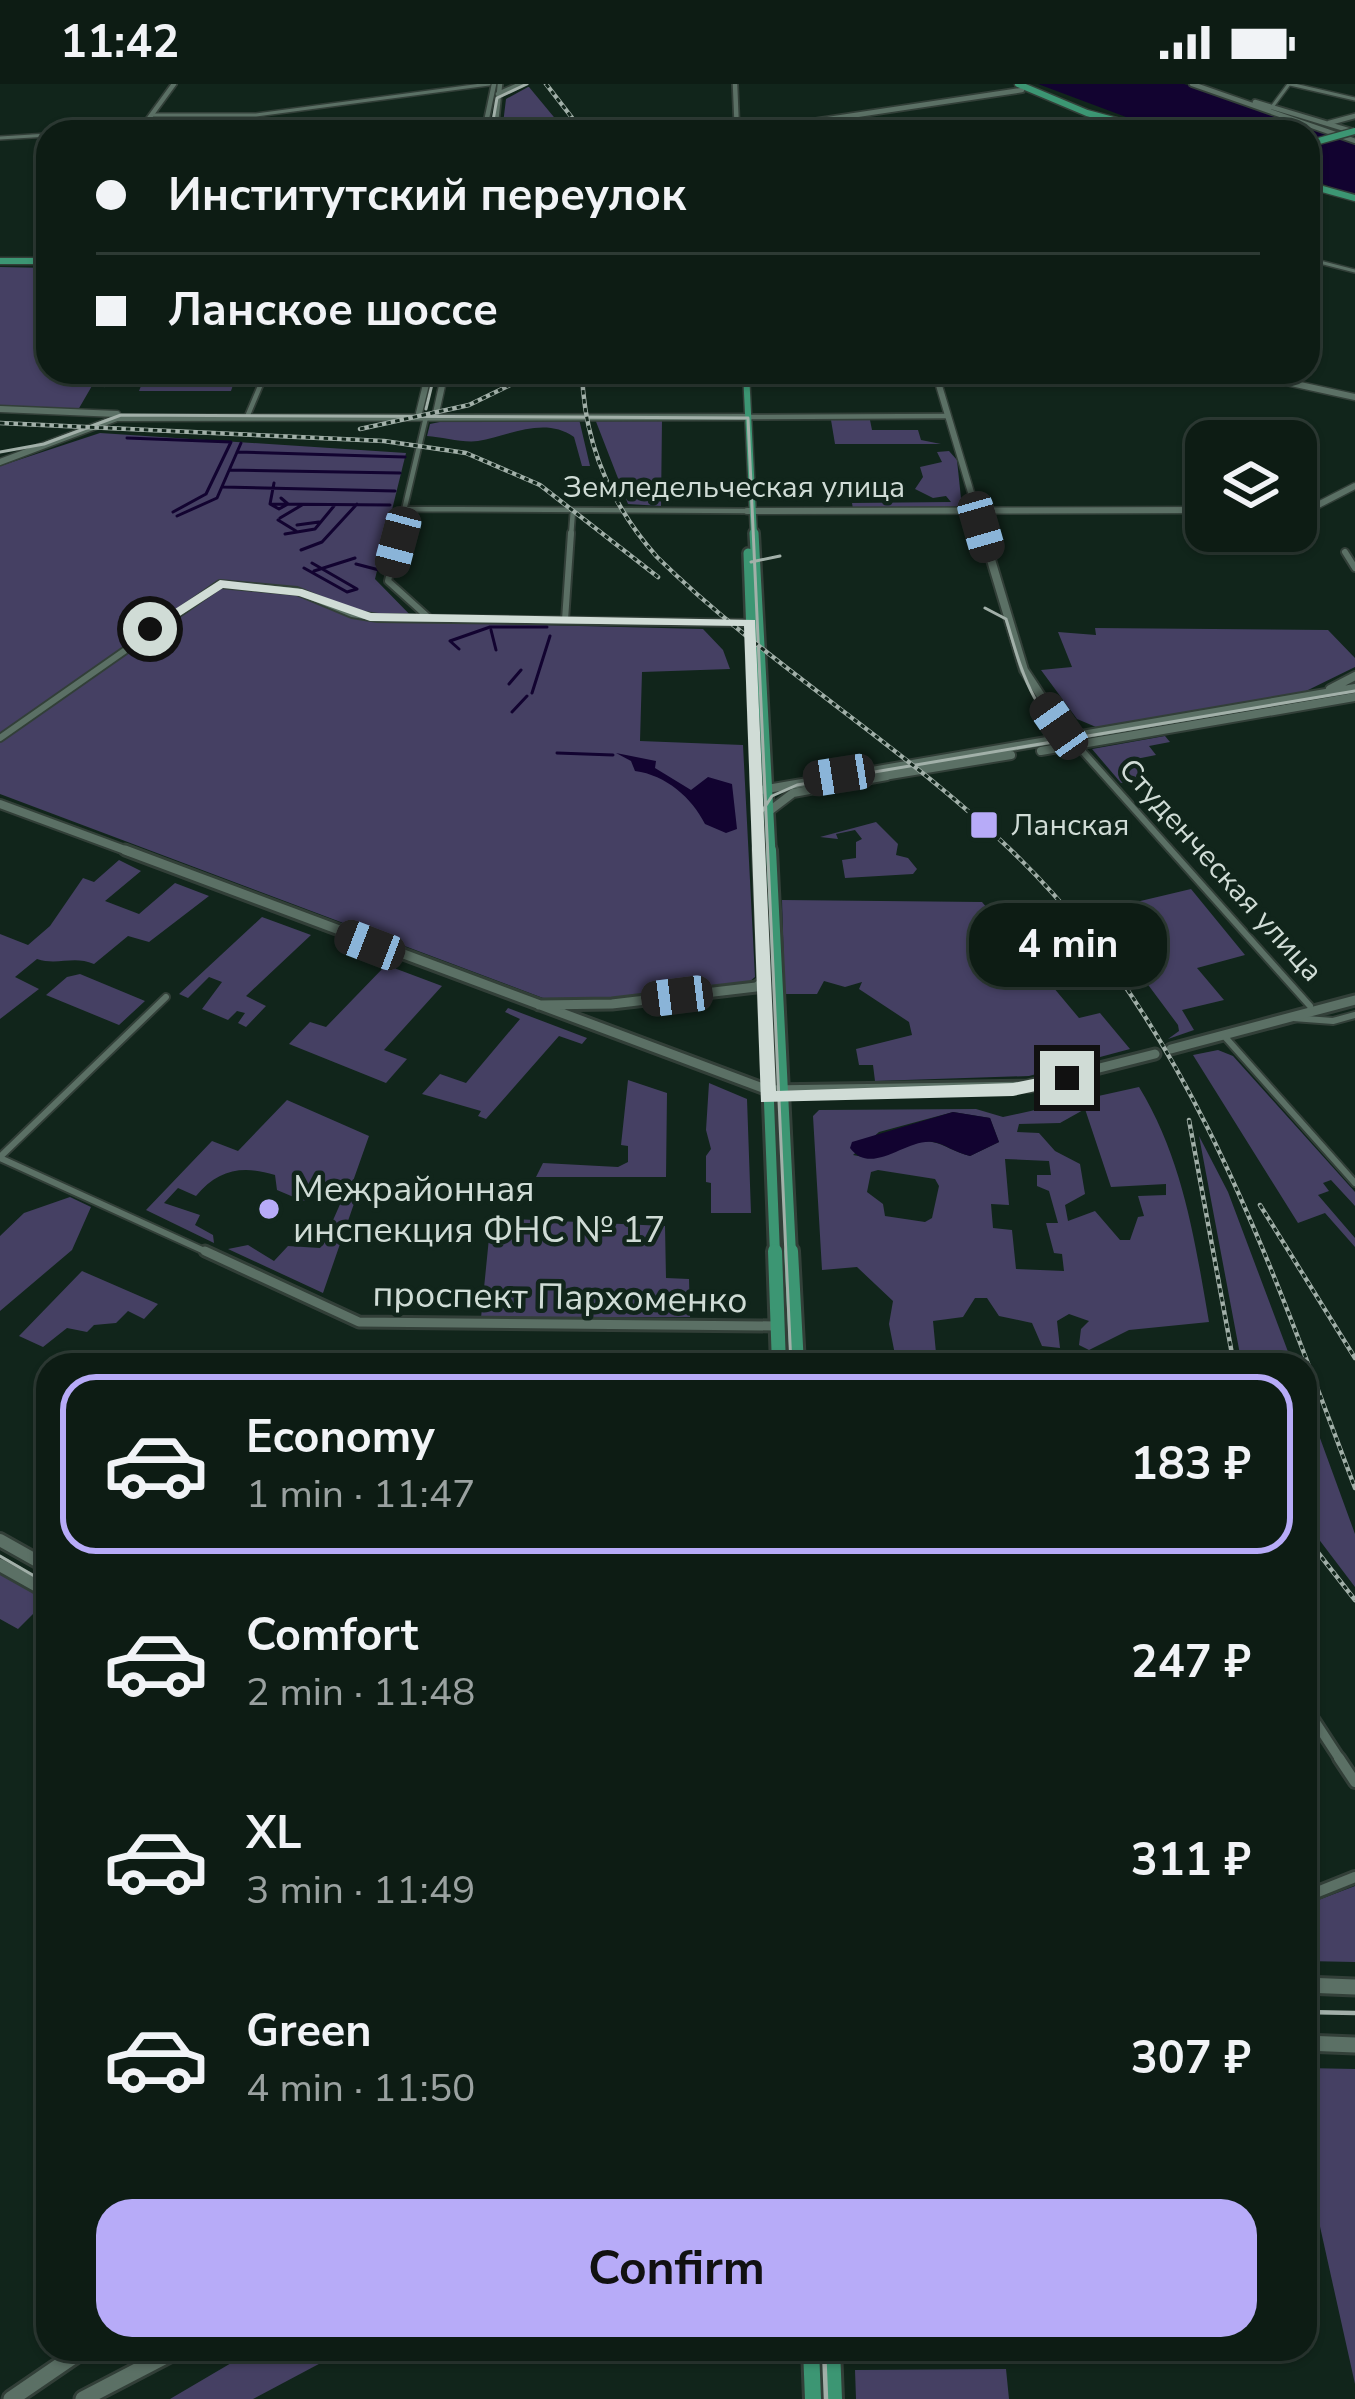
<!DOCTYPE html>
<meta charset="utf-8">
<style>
body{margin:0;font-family:"Nunito Sans",sans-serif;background:#16251d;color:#f1f3f6;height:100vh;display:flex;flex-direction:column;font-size:45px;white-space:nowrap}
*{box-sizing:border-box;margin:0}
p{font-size:39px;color:#9aa1a0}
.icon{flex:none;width:66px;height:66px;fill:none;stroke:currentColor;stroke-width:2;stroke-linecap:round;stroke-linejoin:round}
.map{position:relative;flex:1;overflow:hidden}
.drawer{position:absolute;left:36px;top:1269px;width:1281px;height:1008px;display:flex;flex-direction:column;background:#0d1c14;border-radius:36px;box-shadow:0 3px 9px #0004,0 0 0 3px #2d3a34}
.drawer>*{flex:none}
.guide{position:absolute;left:36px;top:36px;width:1284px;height:264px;border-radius:36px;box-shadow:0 3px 9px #0004,0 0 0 3px #2d3a34;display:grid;align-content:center;height:264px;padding:0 60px;background:#0d1c14}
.buttons{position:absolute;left:1185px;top:336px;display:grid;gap:24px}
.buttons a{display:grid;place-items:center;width:132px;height:132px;border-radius:24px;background:#0d1c14;box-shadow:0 3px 9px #0004,0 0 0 3px #2d3a34;font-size:60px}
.end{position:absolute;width:54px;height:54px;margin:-27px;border:15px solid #d0dcd6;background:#111;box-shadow:0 0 0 6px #111}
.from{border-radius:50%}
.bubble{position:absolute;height:84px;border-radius:36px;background:#0d1c14;box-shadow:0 3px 9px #0004,0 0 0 3px #2d3a34;font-size:39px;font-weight:700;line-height:84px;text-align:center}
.car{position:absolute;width:36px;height:72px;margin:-36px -18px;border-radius:15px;box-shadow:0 0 9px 3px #0007;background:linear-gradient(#222 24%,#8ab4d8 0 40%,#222 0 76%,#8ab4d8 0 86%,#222 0)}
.guide b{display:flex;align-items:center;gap:42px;height:114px;font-size:45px}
.guide b+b{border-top:3px solid #2d3a34}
.guide i{width:30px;height:30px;background:#f1f3f6}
ul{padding:21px 0 0;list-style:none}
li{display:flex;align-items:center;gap:36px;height:180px;margin:0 24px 18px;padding:0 36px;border:6px solid transparent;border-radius:36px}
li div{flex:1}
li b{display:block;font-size:45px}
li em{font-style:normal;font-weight:700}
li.selected{border-color:#b7abf8}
li>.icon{width:108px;height:108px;stroke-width:1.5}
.button{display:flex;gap:24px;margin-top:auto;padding:24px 60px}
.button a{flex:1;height:138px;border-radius:36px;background:#b7abf8;color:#111;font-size:48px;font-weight:700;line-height:138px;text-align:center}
.status{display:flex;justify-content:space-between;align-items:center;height:84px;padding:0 60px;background:#0d1c14;direction:ltr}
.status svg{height:33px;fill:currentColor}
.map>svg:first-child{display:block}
</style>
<div class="status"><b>11:42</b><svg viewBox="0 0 49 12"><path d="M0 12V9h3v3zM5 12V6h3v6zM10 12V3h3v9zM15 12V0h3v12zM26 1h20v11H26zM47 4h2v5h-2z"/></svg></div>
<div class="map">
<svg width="1355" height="2315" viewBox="0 0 1355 2315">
<rect width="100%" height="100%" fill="#11251b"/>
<path fill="#454063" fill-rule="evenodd" d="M528 3H529L563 44 502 48 506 15Z
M0 183 48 184V203L43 204 48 208V288H100L78 326 0 322Z
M124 288 200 293 260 288 254 298H234L231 307H139L143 297 110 298 115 289Z
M454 335H579L590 382H582L574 353C544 332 509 352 478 357 463 359 442 353 427 352L430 340Z
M595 335 662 336 661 422 628 420Z
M831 336H870L872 346H918L921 356 941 360H835Z
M100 349 406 369 375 495 417 538 703 545 723 566 730 585 642 588 640 657 743 661 755 893 749 898 614 915 543 914 0 710V382Z
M949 367 957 376 962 424 853 425 852 419 951 418 946 412 933 414 915 405 923 393 920 383 942 378 937 368Z
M1095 544 1328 546 1355 574V583L1304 608 1096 643 1077 635 1041 586 1072 583 1058 548 1096 551Z
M1165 652 1170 658 1149 662 1156 671 1131 676 1144 694 1121 699 1092 665Z
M876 738 898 760 896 771 908 774 917 785 913 790 845 794 842 776 856 774V758L862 755 855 746 836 750 838 755 820 753Z
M119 776 141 787 105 817 139 830 175 799 209 812 149 858 128 852 94 880C73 871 58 882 37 875L15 893 39 905 0 935V850L28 861 50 842 83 794 94 798Z
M1191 805 1245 871 1197 884 1224 916 1182 926 1194 946 1168 955 1179 947 1178 941 1094 828Z
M782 816 982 818 1079 934 1100 929 1130 965 1029 992 875 997 873 981H859L856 965 912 951 909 938 859 905 862 898 845 903 824 897 817 910H785L779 886 784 884Z
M262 833 311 851 246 912 266 922 246 943 238 939 245 929 237 927 228 936 202 925 222 898 209 893 188 914 179 910Z
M386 881 442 902 384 966 407 975 386 999 289 960 310 938 326 943Z
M80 890 145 917 119 941 46 911 67 893Z
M508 924 587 954 582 960 559 952 486 1035 478 1032 481 1027 422 1010 440 990 466 999 520 935 505 928Z
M1218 966 1233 972 1355 1108V1122L1331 1096 1323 1099 1329 1107 1318 1111 1355 1154V1163L1325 1129 1298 1139 1193 971Z
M628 996 667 1009 666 1093H536L543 1079 618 1083 628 1078V1062L621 1061Z
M709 999 747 1015 751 1129H711V1099L706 1098V1072L711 1065 706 1046Z
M1139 1003C1183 1075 1195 1157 1209 1238L1129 1246 1089 1266 1079 1261 1081 1245 1089 1237 1069 1230 1057 1237 1060 1264 1042 1262 1032 1239 999 1232 987 1214H975L963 1233 933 1237 936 1269 944 1281H897L889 1240 893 1217 857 1183 822 1186 813 1032 819 1026 976 1025 1003 1033ZM1085 1025 1111 1103 1166 1100V1111L1138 1112 1144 1132 1138 1133 1130 1156H1120L1095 1127 1068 1137 1065 1121 1085 1110 1080 1080 1055 1067 1039 1049 1017 1048 1019 1040 1060 1039ZM953 1028 990 1034 999 1058 970 1072C956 1069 944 1060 932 1058 905 1054 887 1080 853 1071L879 1048ZM1005 1075 1049 1077 1051 1091H1037V1102L1049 1107 1058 1139H1046L1054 1169 1062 1170 1064 1187 1016 1185 1012 1146 993 1144 991 1120 1009 1121ZM878 1086 935 1095 939 1102 932 1134 925 1138 885 1132 883 1120 867 1108 871 1088Z
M287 1016 369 1052 352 1100 357 1111 323 1209 228 1165 248 1161 274 1177 288 1162 320 1164 335 1146 330 1143 345 1109 333 1106 303 1117 277 1106 275 1091C243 1081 218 1085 196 1112L178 1104 164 1119 200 1131 195 1141 213 1151 214 1159 146 1126 212 1057 238 1067Z
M1199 1052 1228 1108 1293 1281H1242Z
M70 1113 91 1123 72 1166 0 1227V1152L24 1129Z
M491 1134 665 1142 666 1194 689 1195 690 1233 481 1234Z
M82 1187 158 1220 144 1235 128 1227 116 1239 94 1241 87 1248 67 1244 43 1263 19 1252Z
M1305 1313 1355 1450V1503L1305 1437Z
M0 1488 47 1516 18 1545 0 1535Z
M1355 1802V1878L1305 1877V1821Z
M1305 1984 1355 1985V2300L1305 2075Z
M255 2265H347L253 2315H170Z
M1006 2285 1009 2315H856L855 2286Z"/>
<path fill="#120330" d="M1038 0H1184L1355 59V111L1308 95V48H1166Z
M616 669 656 677 655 684 691 706 708 693 732 700 737 745 726 749 705 740C692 714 666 691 635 687L631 677Z
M953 1028 990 1034 999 1058 970 1072C956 1069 945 1060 933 1058 906 1054 872 1093 850 1064L852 1058Z"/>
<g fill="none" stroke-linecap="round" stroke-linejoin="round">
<path stroke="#120330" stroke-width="3" d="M127 354 231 358 206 410 173 428
M237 368 405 373
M230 386 400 389
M274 399 270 420 279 425 288 420 281 414
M223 403 395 407
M270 420 390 421
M177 432 217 414 241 359
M280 434 302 421
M278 436 296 447
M297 441 319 438
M285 450 315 445 334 422
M301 466 322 458 357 420
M356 480 383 487
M304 484 347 508 357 505 312 479
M314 487 355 474
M491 546 496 566
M459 565 450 557 490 543H547
M509 600 521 586
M532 609 550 552
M512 628 527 612
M557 669 613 671"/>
<g stroke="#323f38" stroke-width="6">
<path id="street-far4" d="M1290 0 1355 15
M1272 23 1289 0
M152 31H256L489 0
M142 43 273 48
M0 54 48 51
M1308 175 1355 187"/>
</g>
<g stroke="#323f38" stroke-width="8">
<path id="street-far3" d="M104 299 110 288
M247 333 266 288
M749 333 948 332
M406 425 747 427
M398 452 426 333
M571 452 573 426"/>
</g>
<g stroke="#323f38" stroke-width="10">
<path id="street-far2" d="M399 449 388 497 429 534
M1345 468 1355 484
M565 536 571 449
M0 654 220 500 297 507 352 530 378 534 750 539
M1077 661 1310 922
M1293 934 1333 937 1355 931
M1226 954 1355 1099
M0 1073 166 913
M0 1074 211 1170"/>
</g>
<g stroke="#323f38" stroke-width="15">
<path id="street-far1" d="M205 1167 359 1238 776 1242
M1305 1622 1341 1677"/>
</g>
<g stroke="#323f38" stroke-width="16">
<path id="street" d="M1339 1674 1355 1698
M1305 1813 1355 1793"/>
</g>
<g stroke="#323f38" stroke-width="8">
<path id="secondary-far5" d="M735 0 737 48
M1192 0 1355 57
M498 10 521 0
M1255 18 1355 48
M1329 39 1355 32
M139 48 174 0
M484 48 494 0
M495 48 500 0
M743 48 1022 6"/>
</g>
<g stroke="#323f38" stroke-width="9">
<path id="secondary-far4" d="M935 288 984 452
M1241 288 1355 313
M0 325 117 330
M419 329 429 288
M436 329 445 288
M0 378 117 334 749 333
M1296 425 1316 422 1355 402
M747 427 1206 426"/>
</g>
<g stroke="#323f38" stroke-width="12">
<path id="secondary-far3" d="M983 449 1024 586 1070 656
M1330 605 1355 592
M1041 667 1355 613
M884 692 1011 671
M761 706 1355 604
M0 720 133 769
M768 728 793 709 887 692"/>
</g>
<g stroke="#323f38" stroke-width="15">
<path id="secondary-far2" d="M125 766 768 1006 1031 1002
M539 921 612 920 756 903 765 897
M1171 965 1355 916
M1028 1002 1155 970"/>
</g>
<g stroke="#323f38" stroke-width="18">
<path id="secondary-far1" d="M0 1456 48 1483
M0 1481 48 1508"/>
</g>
<g stroke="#323f38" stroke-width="21">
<path id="secondary" d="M1305 1901 1355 1903
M1305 1959 1355 1961
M11 2315 84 2265
M83 2315 179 2265"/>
</g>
<g stroke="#323f38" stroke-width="9">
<path id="primary-far4" d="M1018 0 1087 29 1158 48
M1308 101 1355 114
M0 177H48
M746 288 754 452"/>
</g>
<g stroke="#323f38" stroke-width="14">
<path id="primary-far3" d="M754 449 771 769
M748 469 759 769"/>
</g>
<g stroke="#323f38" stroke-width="16">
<path id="primary-far2" d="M759 766 775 1170
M771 766 791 1170"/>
</g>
<g stroke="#323f38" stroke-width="20">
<path id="primary-far1" d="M775 1167 779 1281
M791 1167 797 1281"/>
</g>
<g stroke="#323f38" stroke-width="22">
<path id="primary" d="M811 2265 813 2315
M832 2265 834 2315"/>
</g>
<use href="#street-far4" stroke="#5b7065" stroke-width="3"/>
<use href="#street-far3" stroke="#5b7065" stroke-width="4.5"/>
<use href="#street-far2" stroke="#5b7065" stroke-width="6"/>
<use href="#street-far1" stroke="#5b7065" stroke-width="9"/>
<use href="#street" stroke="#5b7065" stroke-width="10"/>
<use href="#secondary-far5" stroke="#5b7065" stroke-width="4.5"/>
<use href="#secondary-far4" stroke="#5b7065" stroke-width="6"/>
<use href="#secondary-far3" stroke="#5b7065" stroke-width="8"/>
<use href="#secondary-far2" stroke="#5b7065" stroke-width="9"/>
<use href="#secondary-far1" stroke="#5b7065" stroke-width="12"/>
<use href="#secondary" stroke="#5b7065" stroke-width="15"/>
<use href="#primary-far4" stroke="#3c9673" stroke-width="6"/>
<use href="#primary-far3" stroke="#3c9673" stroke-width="9"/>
<use href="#primary-far2" stroke="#3c9673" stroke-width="10"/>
<use href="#primary-far1" stroke="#3c9673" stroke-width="14"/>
<use href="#primary" stroke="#3c9673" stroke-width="16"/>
<path stroke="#a2b0a9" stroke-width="3" d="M491 48 497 14 527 0
M426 325 435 288
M0 368 44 360 121 331 748 334 791 1281
M751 478 780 472
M985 524 1006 535C1020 580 1032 639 1082 656
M761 729 772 712 797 701 1355 607
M0 1472 48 1500"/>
<path stroke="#a2b0a9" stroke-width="4.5" d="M1305 1928 1355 1929
M824 2265 826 2315"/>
<g stroke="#a2b0a9" stroke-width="4.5">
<path id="rail" d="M546 0 583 48
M582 288C584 359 610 420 657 473 769 583 908 664 1020 775 1192 945 1271 1183 1355 1404
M0 339 384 357 466 369 540 401 658 493
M360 345 469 321 537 288
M1189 1036 1234 1281
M1260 1121 1355 1274
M1305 1452 1355 1516"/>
</g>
<use href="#rail" stroke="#11251b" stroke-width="3" stroke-dasharray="4.5" stroke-linecap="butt"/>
<g stroke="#323f38" stroke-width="9" stroke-linecap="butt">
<path id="primary-bridge" d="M1308 60 1355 47"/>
</g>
<use href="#primary-bridge" stroke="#3c9673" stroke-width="6"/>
</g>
<path fill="#d0dcd6" d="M220 496 302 505 371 529 755 536 776 1007 1013 999 1067 988 1073 990V999L1013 1012 761 1018 744 542 370 537 299 512 223 504 155 548 144 545Z"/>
<g fill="#b7abf8" stroke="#11251b" stroke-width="4.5">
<rect x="969" y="726" width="30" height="30" rx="6"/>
<circle cx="269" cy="1125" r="12"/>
</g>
<g text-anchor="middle" stroke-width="9" stroke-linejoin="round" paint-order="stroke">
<g font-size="30" fill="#d0dcd6" stroke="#11251b">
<text x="734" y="413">Земледельческая улица</text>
<text transform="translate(1221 786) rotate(48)" y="10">Студенческая улица</text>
</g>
<g font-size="30" fill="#d0dcd6" stroke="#11251b" text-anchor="start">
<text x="1011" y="751">Ланская</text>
</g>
<g font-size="36" fill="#d0dcd6" stroke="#11251b" text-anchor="start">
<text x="293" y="1117">Межрайонная<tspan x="293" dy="41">инспекция ФНС № 17</tspan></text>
</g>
<g font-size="36" fill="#d0dcd6" stroke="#11251b">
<text transform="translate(560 1212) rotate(1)" y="13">проспект Пархоменко</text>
</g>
</g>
</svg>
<div class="buttons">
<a><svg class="icon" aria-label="layers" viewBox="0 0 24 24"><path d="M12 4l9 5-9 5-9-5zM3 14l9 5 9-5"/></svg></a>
</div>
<i class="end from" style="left:150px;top:545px"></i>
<i class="end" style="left:1067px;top:994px"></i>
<div class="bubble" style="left:969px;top:819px;width:198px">4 min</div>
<i class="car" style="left:981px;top:443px;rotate:164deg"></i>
<i class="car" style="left:398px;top:458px;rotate:195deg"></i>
<i class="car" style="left:1059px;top:642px;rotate:325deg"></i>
<i class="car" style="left:839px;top:691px;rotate:261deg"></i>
<i class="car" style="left:370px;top:861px;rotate:291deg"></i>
<i class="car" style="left:677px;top:912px;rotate:263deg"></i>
<div class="guide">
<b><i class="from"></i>Институтский переулок</b>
<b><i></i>Ланское шоссе</b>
</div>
<section class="drawer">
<ul>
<li class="selected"><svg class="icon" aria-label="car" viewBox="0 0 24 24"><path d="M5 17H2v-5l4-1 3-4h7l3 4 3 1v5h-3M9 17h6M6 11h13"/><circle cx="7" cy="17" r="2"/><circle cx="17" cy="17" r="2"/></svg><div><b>Economy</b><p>1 min · 11:47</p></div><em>183 ₽</em></li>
<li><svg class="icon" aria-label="car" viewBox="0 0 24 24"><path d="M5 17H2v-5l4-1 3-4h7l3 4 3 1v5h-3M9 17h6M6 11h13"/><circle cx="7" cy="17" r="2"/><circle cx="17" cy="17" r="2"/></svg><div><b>Comfort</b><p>2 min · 11:48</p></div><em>247 ₽</em></li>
<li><svg class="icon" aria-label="car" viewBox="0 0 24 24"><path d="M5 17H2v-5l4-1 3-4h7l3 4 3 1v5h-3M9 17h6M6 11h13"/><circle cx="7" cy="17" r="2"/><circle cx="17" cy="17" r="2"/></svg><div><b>XL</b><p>3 min · 11:49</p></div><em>311 ₽</em></li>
<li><svg class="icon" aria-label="car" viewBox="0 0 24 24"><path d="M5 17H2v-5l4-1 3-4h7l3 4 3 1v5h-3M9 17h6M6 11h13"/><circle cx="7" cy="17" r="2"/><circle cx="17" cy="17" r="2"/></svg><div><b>Green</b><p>4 min · 11:50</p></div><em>307 ₽</em></li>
</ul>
<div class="button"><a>Confirm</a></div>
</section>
</div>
